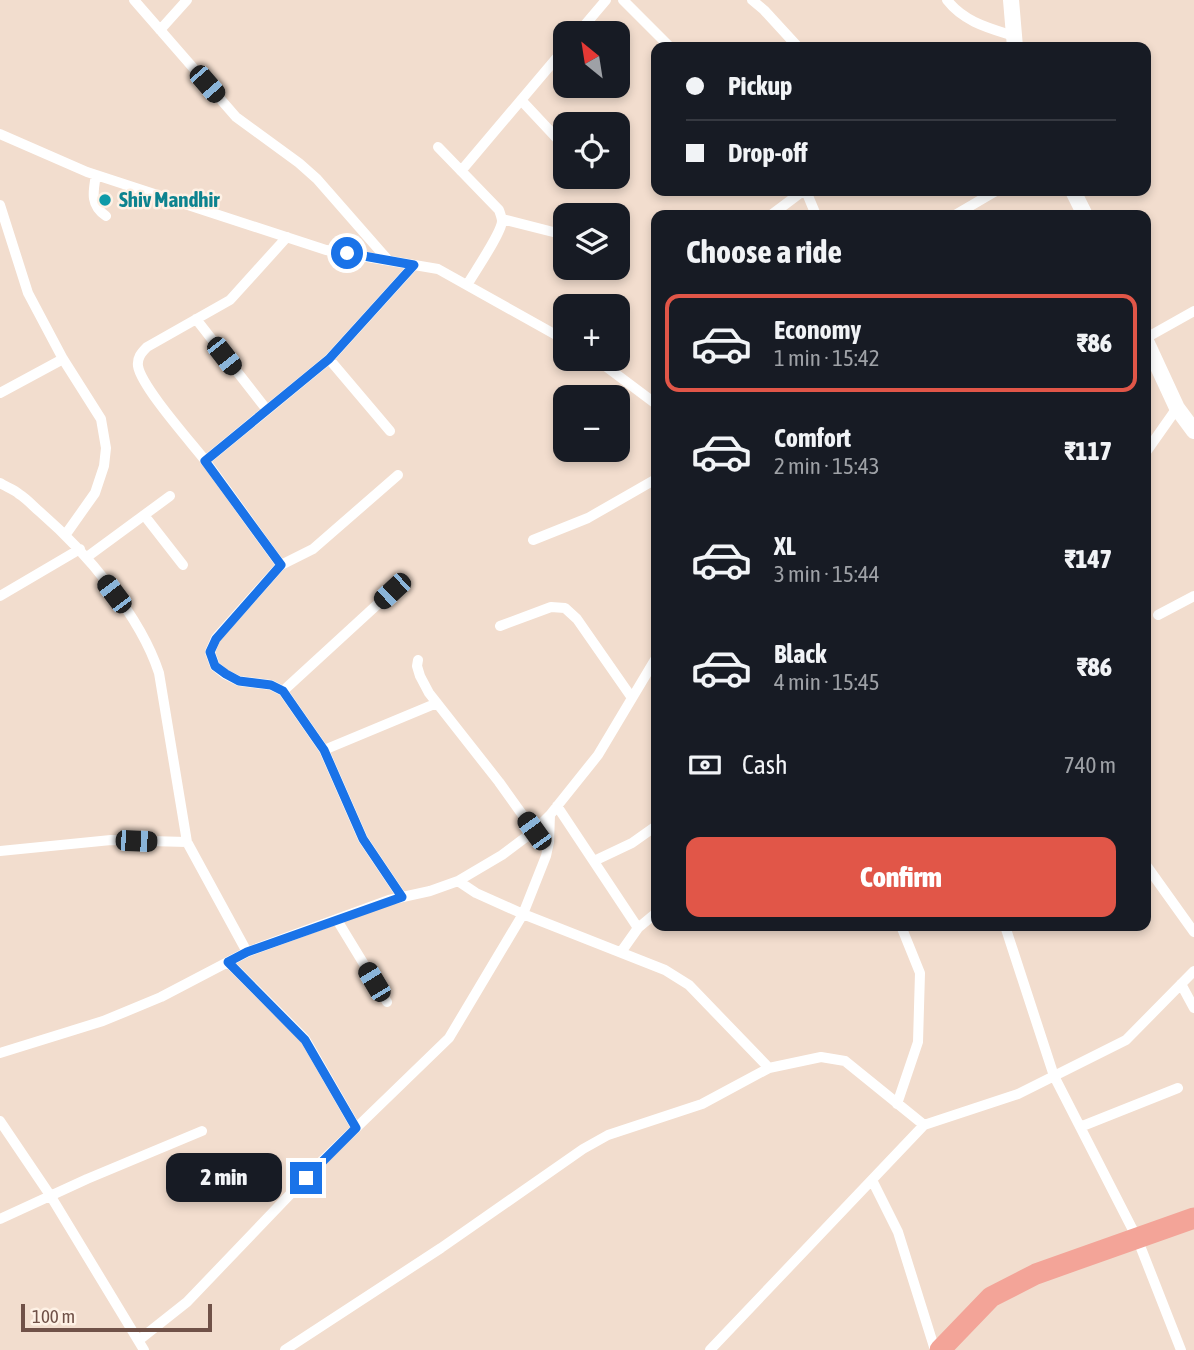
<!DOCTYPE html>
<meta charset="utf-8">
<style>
body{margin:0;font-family:"Asap Condensed",sans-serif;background:#20242c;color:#f1f3f6;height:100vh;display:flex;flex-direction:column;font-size:26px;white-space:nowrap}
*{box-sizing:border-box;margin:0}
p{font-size:23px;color:#9ea1a6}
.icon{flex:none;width:38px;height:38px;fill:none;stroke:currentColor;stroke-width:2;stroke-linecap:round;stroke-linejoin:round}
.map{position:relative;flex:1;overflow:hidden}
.sheet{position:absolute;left:651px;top:210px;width:500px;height:721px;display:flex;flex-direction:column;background:#171b24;border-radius:14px;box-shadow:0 4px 10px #0003}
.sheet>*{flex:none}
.top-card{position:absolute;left:651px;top:42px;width:500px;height:154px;border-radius:14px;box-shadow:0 4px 10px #0003;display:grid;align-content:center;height:154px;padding:0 35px;background:#171b24}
.needle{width:46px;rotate:330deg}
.fabs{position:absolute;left:553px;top:21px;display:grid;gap:14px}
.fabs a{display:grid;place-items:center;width:77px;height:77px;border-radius:14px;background:#171b24;box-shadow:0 4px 10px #0003;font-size:35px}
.scale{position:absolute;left:21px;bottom:18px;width:191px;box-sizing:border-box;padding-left:7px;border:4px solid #705148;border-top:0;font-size:19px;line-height:24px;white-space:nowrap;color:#705148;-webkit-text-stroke:5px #fef1e5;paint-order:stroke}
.end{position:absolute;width:32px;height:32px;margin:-16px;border:9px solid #1a73e8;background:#fff;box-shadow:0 0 0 4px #fff}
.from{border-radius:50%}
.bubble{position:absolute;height:49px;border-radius:14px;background:#171b24;box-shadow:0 4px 10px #0003;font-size:23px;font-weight:800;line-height:49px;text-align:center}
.car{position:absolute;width:21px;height:42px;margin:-21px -10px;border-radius:9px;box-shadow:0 0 5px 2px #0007;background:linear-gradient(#222 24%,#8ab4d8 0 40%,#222 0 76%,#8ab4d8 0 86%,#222 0)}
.top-card b{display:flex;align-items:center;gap:24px;height:66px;font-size:26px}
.top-card b+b{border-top:2px solid #363941}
.top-card i{width:18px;height:18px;background:#f1f3f6}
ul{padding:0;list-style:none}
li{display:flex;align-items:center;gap:21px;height:98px;margin:0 14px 10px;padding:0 21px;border:4px solid transparent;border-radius:14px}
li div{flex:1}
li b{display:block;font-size:26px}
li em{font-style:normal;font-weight:800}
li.active{border-color:#e15648}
li>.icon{width:63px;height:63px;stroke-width:1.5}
h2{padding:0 35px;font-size:32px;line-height:84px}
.pay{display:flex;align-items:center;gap:18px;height:77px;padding:0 35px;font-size:26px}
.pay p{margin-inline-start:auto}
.cta{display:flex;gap:14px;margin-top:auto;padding:14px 35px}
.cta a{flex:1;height:80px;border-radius:14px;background:#e15648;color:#fff;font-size:28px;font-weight:800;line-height:80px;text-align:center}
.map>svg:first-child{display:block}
</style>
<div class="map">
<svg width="1194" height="1350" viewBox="0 0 1194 1350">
<rect width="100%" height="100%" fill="#fbeddf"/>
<path fill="#f2ddce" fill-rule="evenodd" d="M0 0H1194V1350H0ZM565 33H618V86H565ZM656 47H1146V191H656ZM565 124H618V177H565ZM565 215H618V268H565ZM656 215H1146V926H656ZM565 306H618V359H565ZM565 397H618V450H565Z"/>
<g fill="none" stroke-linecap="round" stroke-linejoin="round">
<path stroke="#fff" stroke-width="10" d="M134 0 236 117 299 163 317 179 388 260
M623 0 670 47
M752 0 764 10 798 47
M947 0C964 22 989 28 1014 36
M160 30 187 0
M578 33 606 0
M521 100 565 147
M0 134 87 172 326 250 438 269 565 340
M438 147 499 210C500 213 502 218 502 221 502 232 474 273 467 285
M461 171 565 48
M96 175C93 192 90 205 106 216
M806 191 816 215
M0 205 28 293 63 359 101 419 106 448 104 466 95 493 66 534
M771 215 803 191
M955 215 996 191
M502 219 565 235
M196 319 267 410
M1146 338 1194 311
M329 359 390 431
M596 359 656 404
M0 393 63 359
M1146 452 1177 408
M205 461 329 359 414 265
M398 475 313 549 281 565 216 638 210 652 215 666 225 674 239 681 271 685 283 691 324 750 363 839 402 897
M0 483C6 487 14 489 19 494 27 499 33 506 40 512 86 552 140 615 159 673L187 842 247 952
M144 515 183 565
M533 540 588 518 656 479
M87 557 170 496
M281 565C255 530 230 494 204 459 189 440 141 386 138 366 137 358 141 353 147 347L230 300 287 237
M0 596 80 549
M1158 615 1194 596
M500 626 551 607 565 608 577 619 632 698
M418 660 417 666 420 676 429 693 499 782 534 831
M283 691 392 591
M324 750 437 703
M557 806 638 928
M0 851 111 840 187 842
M594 861 632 843 656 826
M1146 865 1194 932
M458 881 476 893 523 914 665 970 689 985 769 1068
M337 920 387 1002
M1005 926 1054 1076 1137 1238 1181 1350
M621 952 638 928 656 913
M228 962 305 1039 356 1128
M1181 984 1194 1008
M0 1053 103 1021 161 997 247 952 389 900 430 891 458 881 502 855 534 831 550 815 598 755 656 658
M897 1104 918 1042 920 973 901 926
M0 1121 50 1195 144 1350
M1080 1127 1178 1088
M872 1180 898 1232 935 1350
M0 1219 87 1179 202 1131
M139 1340 187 1302 323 1160 449 1038 523 914 546 856 549 842 550 815
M285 1350 441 1248 583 1149 608 1135 702 1104 769 1068 821 1057 845 1061 924 1125
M710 1350 924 1125 1018 1094 1126 1040 1194 971"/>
<path stroke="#fff" stroke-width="16" d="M1011 0 1015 47
M1073 191 1085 215
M1146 341 1177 408 1194 431"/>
<path stroke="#f3a498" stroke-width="21" d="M940 1350 991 1297 1036 1274 1194 1218"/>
</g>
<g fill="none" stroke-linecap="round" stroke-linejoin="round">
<path stroke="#1a73e8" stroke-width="9" d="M306 1178 356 1128 305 1040 228 962 247 952 402 897 363 839 324 750 283 691 271 685 239 681 226 674 215 666 210 652 216 639 281 565 205 461 329 359 414 265 347 253"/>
</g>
<circle fill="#0f9aa8" stroke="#fef1e5" stroke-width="2.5" cx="105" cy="200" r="7"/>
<g text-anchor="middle" stroke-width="5" stroke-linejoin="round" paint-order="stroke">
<g font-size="21" font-weight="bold" fill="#0d838f" stroke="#fef1e5" text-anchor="start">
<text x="119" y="207">Shiv Mandhir</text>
</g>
</g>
</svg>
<div class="fabs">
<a><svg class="needle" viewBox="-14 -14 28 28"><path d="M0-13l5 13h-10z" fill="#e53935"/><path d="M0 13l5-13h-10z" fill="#9ea1a6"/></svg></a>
<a><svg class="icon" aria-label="locate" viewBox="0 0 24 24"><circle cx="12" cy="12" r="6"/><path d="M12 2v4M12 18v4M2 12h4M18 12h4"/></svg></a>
<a><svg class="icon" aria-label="layers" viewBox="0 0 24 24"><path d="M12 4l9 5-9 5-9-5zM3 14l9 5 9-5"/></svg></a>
<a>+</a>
<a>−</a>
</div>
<div class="scale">100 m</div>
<i class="end from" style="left:347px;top:253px"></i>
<i class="end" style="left:306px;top:1178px"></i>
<div class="bubble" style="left:166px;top:1153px;width:116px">2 min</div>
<i class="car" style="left:207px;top:84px;rotate:139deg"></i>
<i class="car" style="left:224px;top:356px;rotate:142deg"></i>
<i class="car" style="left:392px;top:591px;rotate:227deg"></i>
<i class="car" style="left:114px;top:594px;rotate:323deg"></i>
<i class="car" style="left:534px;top:831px;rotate:324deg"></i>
<i class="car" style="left:136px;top:841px;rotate:92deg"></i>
<i class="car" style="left:374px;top:982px;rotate:329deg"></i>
<div class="top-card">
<b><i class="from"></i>Pickup</b>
<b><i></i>Drop-off</b>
</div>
<section class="sheet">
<h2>Choose a ride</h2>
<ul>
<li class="active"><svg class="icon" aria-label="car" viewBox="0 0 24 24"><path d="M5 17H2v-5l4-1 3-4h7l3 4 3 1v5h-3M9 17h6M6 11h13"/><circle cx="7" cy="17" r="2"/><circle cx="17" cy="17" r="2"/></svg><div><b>Economy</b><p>1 min · 15:42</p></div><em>₹86</em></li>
<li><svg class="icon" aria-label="car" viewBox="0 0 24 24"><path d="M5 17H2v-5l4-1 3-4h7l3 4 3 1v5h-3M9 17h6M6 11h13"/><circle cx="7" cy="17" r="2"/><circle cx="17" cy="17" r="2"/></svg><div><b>Comfort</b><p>2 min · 15:43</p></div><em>₹117</em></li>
<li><svg class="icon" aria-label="car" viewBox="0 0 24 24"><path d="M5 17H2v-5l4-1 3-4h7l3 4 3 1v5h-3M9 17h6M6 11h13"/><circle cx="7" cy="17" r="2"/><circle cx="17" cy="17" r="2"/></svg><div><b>XL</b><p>3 min · 15:44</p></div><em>₹147</em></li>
<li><svg class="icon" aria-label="car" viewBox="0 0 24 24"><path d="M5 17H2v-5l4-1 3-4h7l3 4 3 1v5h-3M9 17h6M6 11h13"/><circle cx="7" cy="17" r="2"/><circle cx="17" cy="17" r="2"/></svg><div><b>Black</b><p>4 min · 15:45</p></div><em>₹86</em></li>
</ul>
<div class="pay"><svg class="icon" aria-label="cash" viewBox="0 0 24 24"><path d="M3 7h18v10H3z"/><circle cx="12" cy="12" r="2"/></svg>Cash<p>740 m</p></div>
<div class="cta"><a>Confirm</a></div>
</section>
</div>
